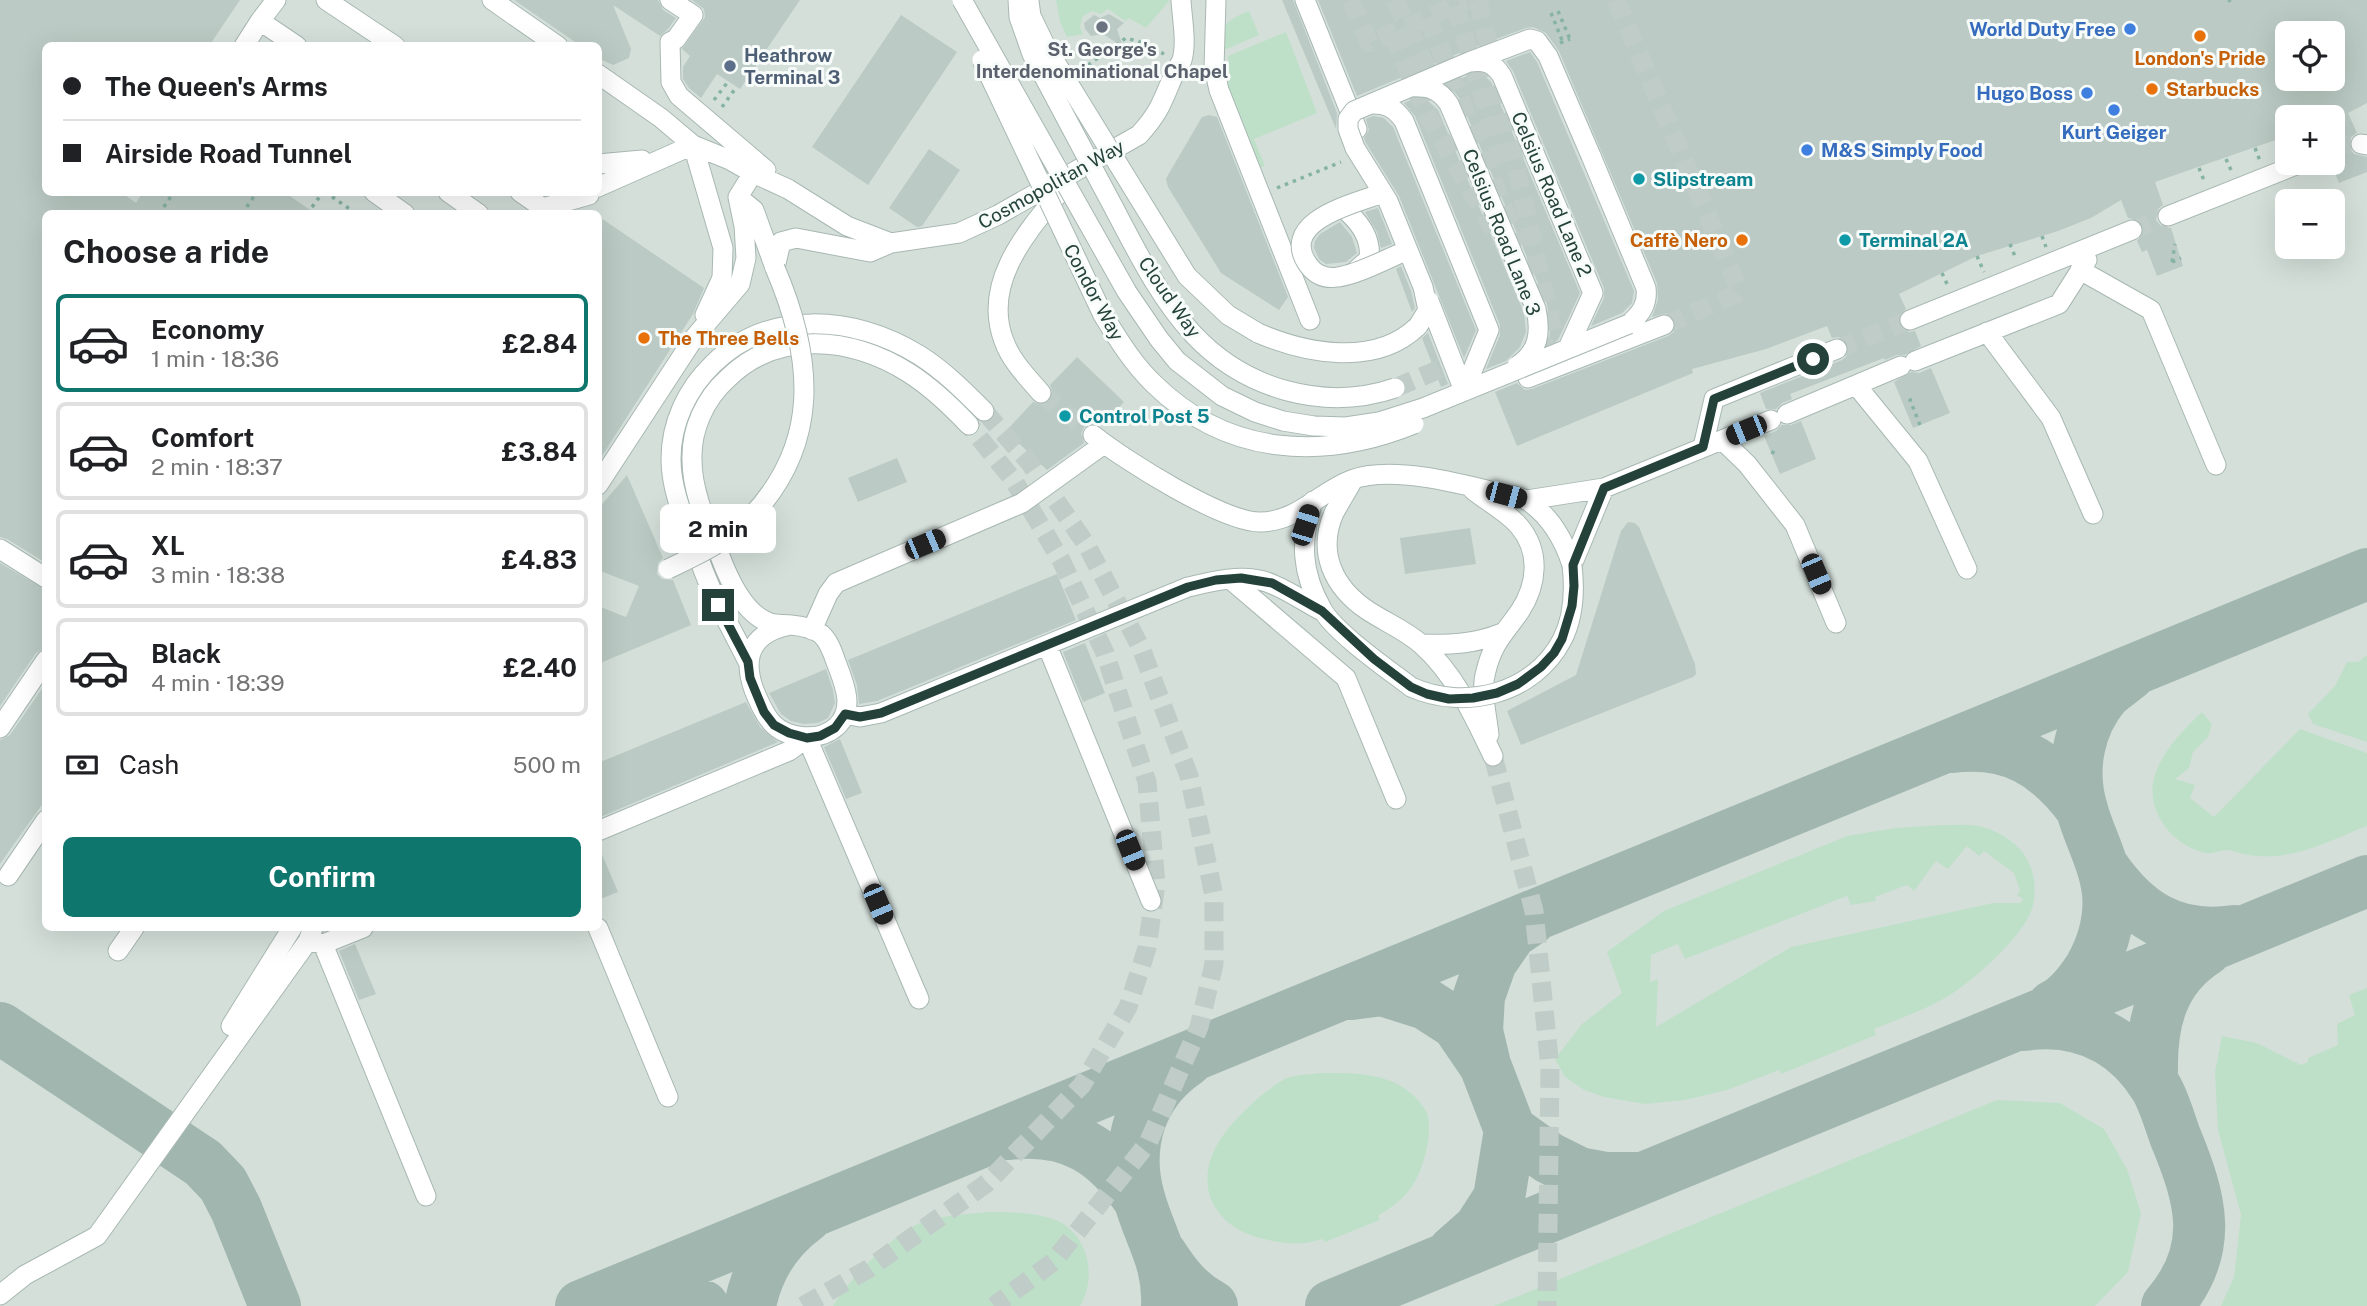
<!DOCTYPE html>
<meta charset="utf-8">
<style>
body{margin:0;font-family:"Public Sans",sans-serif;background:#f2f2f2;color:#202124;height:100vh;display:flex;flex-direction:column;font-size:26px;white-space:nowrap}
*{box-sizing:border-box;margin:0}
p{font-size:23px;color:#757577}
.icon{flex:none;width:38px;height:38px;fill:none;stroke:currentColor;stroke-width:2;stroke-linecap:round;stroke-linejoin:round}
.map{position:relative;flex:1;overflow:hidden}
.side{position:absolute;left:42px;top:210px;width:560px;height:721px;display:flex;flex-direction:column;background:#fff;border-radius:10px;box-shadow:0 7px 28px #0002}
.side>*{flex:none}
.hud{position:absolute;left:42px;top:42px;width:560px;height:154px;border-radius:10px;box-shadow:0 7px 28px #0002;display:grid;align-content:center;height:154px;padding:0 21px;background:#fff}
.fabs{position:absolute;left:2275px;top:21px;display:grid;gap:14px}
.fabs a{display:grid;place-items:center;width:70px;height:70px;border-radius:10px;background:#fff;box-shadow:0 7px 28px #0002;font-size:35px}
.end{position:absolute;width:32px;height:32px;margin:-16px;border:9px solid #24423a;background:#fff;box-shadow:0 0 0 4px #fff}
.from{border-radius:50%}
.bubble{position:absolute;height:49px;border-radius:10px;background:#fff;box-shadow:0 7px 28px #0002;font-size:23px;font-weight:700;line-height:49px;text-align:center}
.car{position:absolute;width:21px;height:42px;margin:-21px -10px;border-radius:9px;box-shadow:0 0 5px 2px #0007;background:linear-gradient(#222 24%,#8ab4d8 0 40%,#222 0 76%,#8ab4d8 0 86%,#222 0)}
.hud b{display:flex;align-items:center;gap:24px;height:66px;font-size:26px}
.hud b+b{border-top:2px solid #e0e0e0}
.hud i{width:18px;height:18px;background:#202124}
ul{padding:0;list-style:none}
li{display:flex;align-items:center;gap:21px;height:98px;margin:0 14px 10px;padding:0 7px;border:4px solid #e0e0e0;border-radius:10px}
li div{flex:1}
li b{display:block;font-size:26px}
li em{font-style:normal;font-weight:700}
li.on{border-color:#0f766e}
li>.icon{width:63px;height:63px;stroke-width:1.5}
h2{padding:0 21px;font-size:32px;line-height:84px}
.pay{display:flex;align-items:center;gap:18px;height:77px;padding:0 21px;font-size:26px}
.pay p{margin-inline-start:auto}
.button{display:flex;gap:14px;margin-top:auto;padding:14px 21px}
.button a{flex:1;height:80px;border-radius:10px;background:#0f766e;color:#fff;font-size:28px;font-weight:700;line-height:80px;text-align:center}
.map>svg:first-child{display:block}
</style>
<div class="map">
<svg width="2367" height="1306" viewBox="0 0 2367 1306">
<rect width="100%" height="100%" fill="#e6efeb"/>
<path fill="#d4dfda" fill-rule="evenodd" d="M0 0H2367V1306H0ZM2287 33H2333V79H2287ZM46 46H598V192H46ZM2287 117H2333V163H2287ZM2287 201H2333V247H2287ZM46 214H598V928H46Z"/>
<path fill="#bfe0c8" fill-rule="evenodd" d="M1056 0H1169V1L1146 28 1129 18 1125 21 1108 9 1101 14 1092 11 1083 16 1080 27 1083 34 1067 37 1060 22Z
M1249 11 1259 35 1222 51C1223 24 1224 21 1249 11Z
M1286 32 1317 113 1254 139 1265 166 1256 169 1224 82 1230 81 1228 56Z
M2367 655V742L2313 724 2308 714 2335 686 2347 662H2358Z
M2202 712 2212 724 2208 737 2193 752 2189 768 2175 779 2195 785 2190 798 2214 817 2300 729 2367 753V826C2338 837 2307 854 2275 856 2265 857 2253 856 2243 854 2238 853 2232 850 2227 850 2219 850 2215 854 2206 853 2171 846 2142 807 2156 772 2165 748 2184 729 2202 712Z
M1942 825C1954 825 1967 824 1979 826 1998 830 2022 845 2029 863 2035 877 2036 889 2033 905 2027 934 1972 982 1947 997 1924 1010 1899 1019 1874 1029L1876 1035 1781 1074 1779 1070 1727 1090 1685 1100 1645 1104 1604 1097 1584 1090 1565 1077 1555 1059 1582 1024 1622 993 1607 952 1664 911 1847 836 1895 828ZM1967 846 1979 856 1984 851 2014 873 2020 891 2017 895 2023 899 2020 903H1993L1791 947 1656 1027 1658 979 1650 982 1651 955 1678 944 1685 959 1847 896 1851 905 1876 901 1875 897 1907 885 1914 891 1936 861 1948 869Z
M2367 988V1306H2221L2234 1277 2241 1215 2218 1130 2215 1072 2222 1036 2257 1043 2301 1065 2308 1062V1058L2338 1045 2337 1024 2355 1015 2349 995Z
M1320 1073C1348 1073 1380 1072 1404 1088 1412 1093 1421 1102 1426 1111 1435 1130 1423 1172 1411 1188 1403 1200 1390 1208 1378 1216L1380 1220 1325 1242 1322 1239C1302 1246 1284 1244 1264 1239 1216 1229 1192 1188 1218 1143 1231 1121 1262 1092 1283 1080 1293 1074 1309 1075 1320 1073Z
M1997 1100 2060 1103 2104 1129 2127 1169 2141 1213 2128 1272 2095 1306H1494Z
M987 1212C1009 1212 1037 1212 1058 1221 1089 1236 1097 1278 1080 1306H833C849 1279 898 1228 928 1220 947 1215 968 1214 987 1212Z"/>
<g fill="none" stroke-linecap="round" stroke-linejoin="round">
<path stroke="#a2b6b0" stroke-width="52" d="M1952 747C2010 740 2047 762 2082 809
M2103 867C2136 915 2175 940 2235 931
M1351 994 1382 990 1426 1004 1457 1024 1485 1065 1510 1130 1549 1158 1579 1173 1606 1178H1641
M2053 1006C2068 999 2081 982 2090 968 2104 944 2112 914 2107 886 2103 859 2089 836 2082 810 2070 770 2078 726 2105 694 2112 687 2122 681 2130 674
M2023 1025C2079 1017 2124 1037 2155 1086 2164 1100 2169 1120 2175 1136 2201 1199 2216 1249 2167 1306
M0 1028 203 1163 223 1184 236 1209 275 1306
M1485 1065 1477 1031 1479 996 1491 962 1511 933 1530 920
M2152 1071C2151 1022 2162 978 2206 950
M1009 1134C1070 1127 1107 1151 1140 1201
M1453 1252 1479 1229 1499 1198 1510 1130
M1161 1254C1175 1276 1189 1294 1212 1306
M619 1294C650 1290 675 1293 703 1306
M581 1306 2367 574
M750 1306C757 1269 776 1239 806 1217
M1167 1306C1169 1261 1150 1238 1139 1198 1124 1144 1141 1092 1187 1061
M1331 1306 2367 881"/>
</g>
<path fill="#bbcac4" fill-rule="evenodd" d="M0 0H240L209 46H46V192H121L136 203 143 192H284L316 214H46V563L7 539 0 537Z
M514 0H658L663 10 676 18 668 29 660 36 613 5 631 49 629 58 613 65 598 58V46H581Z
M692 0H800L740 89 717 74 701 98 689 88 683 79V67L690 56 682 49 705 17 704 9Z
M1282 0H1293L1337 113 1336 129Z
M1318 0H2367V103L2348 113 2357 133 2351 137 2349 148 2354 154 2367 157V172L2339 183 2333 168V117H2287V136L2155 182 2163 205 2158 209 2156 220 2161 226 2171 228 2183 266 2157 276 2147 250 2142 252 2137 241 2144 232 2143 225 2139 220 2128 218 2121 200 2091 218 2058 231 1977 256 1899 294 1906 309 1898 318 1899 325 1908 332 1915 331 1921 346 1905 355H1897L1885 360 1884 358 1790 394 1792 399 1782 403 1776 409H1766L1760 393 1842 360 1847 356 1848 344 1839 337 1832 338 1827 326 1766 349 1692 369 1693 373 1517 446 1495 392 1517 383 1525 390 1532 389 1668 336 1674 332 1676 326 1672 316 1667 313 1652 317 1658 300 1657 283 1559 51 1546 33 1533 27 1526 28 1464 51 1357 96ZM2287 33H2333V79H2287Z
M1109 14 1124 23 1117 29 1123 47 1103 34 1091 36 1085 29 1084 23 1094 15 1100 18Z
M901 15 957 52 868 185 812 147Z
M1530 52 1537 62 1634 291 1632 303 1622 313 1591 326 1604 298V288L1513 71 1506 61Z
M1472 74 1484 75 1491 82 1580 293 1558 340 1549 344 1550 325 1547 304 1460 99 1448 84Z
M1413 99 1428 101 1438 110 1524 313 1526 332 1520 347 1506 361 1486 369 1500 335V325L1415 116 1404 103Z
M1209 115 1217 117 1288 297 1279 310 1221 273 1168 187 1166 179 1168 175 1202 117Z
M1373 116 1384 118 1393 127 1476 330 1464 358 1399 196 1366 143 1364 138 1369 130 1366 119Z
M929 149 960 170 922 226 917 227 889 208Z
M1378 208 1392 244 1381 248 1377 232 1365 212Z
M598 216 704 288 693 314 598 462Z
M1340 222 1352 237 1357 253 1346 262 1326 264 1319 259 1314 248 1315 241 1320 234Z
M1401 266 1411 291 1415 308 1412 312 1396 269Z
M1428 333 1448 384 1441 387 1422 338Z
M1077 357 1124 402 1102 426 1094 423 1084 427 1081 434 1084 443 1047 470 1006 431 1033 402 1043 405 1050 402 1053 391 1050 385Z
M1931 368 1950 413 1913 428 1894 382 1911 372 1919 373Z
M1801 421 1816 459 1780 474 1764 436 1776 431 1782 425H1791Z
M897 458 907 482 858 502 848 478Z
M627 475 663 558 658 563 657 574 662 579 673 580 691 625 598 664V606L626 617 639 586 598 570V509Z
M1628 522 1635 523 1639 527 1695 664 1696 674 1693 677 1521 745 1507 711 1576 675 1621 531Z
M1470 528 1476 564 1405 574 1400 538Z
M0 563 46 590V648L36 653 0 706Z
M1057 574 1076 620 877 701 859 704 857 685 848 660Z
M1085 643 1105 693 1083 702 1063 652Z
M826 669 833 690 835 703 828 718 818 723 804 724 791 721 781 714 769 693Z
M46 683V799L0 864V740L10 735Z
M746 702 760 727 778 742 598 818V763Z
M840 739 862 793 846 799 824 747Z
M598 845 618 892 598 900Z
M355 944 376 994 359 1000 339 951Z"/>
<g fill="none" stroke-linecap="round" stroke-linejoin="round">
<path stroke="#bfccc8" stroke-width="19" stroke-dasharray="19 10" stroke-linecap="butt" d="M1351 0 1369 43 1466 1
M1395 0 1437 91
M1478 0 1554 335 1533 370
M1616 0 1739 289 1735 295 1664 325
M1455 6 1506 173
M1428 18 1519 246
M1392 33 1426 113 1500 240
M2333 150 2346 145 2361 144
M2132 230 2168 216
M1837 349 1910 320
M1395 388 1459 361
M1041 393 1093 435
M984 411 1029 462 1086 544 1141 648 1189 776 1214 896V964L1199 1027 1148 1143 1053 1262 994 1306
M1493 756 1534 911 1550 1068 1547 1306
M803 1306 868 1269 987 1183 1082 1085 1128 1007 1147 948 1156 884 1147 782 1105 653 1061 560 1014 481 969 425"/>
<g stroke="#a8b8b2" stroke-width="21">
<path id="minor" d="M276 0 260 21 297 46
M326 0 395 46
M492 0 558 46
M670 0 693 15 676 39 670 42 671 82 679 96 766 170
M1216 0 1214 68 1219 90 1310 320
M1305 0 1357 129
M244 46 260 21
M598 74 661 118 693 145 723 248 722 278 705 315
M2361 144 2367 145
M1591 156 1646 288C1648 304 1641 314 1629 324
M598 164 642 160
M598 187 693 145 730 160 753 173 788 189 847 226 891 243 959 233 998 215 1139 135C1160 112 1162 102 1174 74 1176 69 1180 65 1182 60 1187 42 1182 19 1181 0
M374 192 405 214
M448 192 479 214
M520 192 543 208 589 195
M738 197 754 210 775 268
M1343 208C1359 221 1372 238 1369 259L1353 273
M2168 216 2301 163
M775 268 781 242 796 238 870 252 891 243
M2080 270 2151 310 2216 465
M1910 320 2132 230
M1987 332 2051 418 2093 514
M1258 333C1307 354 1376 367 1418 326
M1915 361 2059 304 2087 260
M1528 378 1664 325
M1856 385 1918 461 1967 569
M1041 393C1028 378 1011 361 1004 341 982 284 1025 234 1059 193
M1787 414 1901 366
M1093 435C1124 460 1224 523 1261 522 1298 521 1318 493 1351 480 1390 465 1459 483 1498 493 1507 495 1520 496 1528 501 1551 517 1564 540 1572 565
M1722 440 1747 464 1795 525 1836 623
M1703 447 1714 399 1837 349
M1353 480C1347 491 1340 502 1334 513 1317 552 1333 587 1367 610 1385 622 1405 630 1421 644 1455 674 1474 716 1493 756
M598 485 694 338 740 284 746 258 744 226 738 197 753 173
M1604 488 1771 420
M1473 490C1488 502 1507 512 1519 526 1541 552 1537 585 1520 611 1505 633 1493 642 1486 671 1480 691 1487 714 1489 735
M1527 500 1604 488 1572 565
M1313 501C1300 541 1301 572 1322 609 1334 632 1389 670 1411 687
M0 549 46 578
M1230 579 1346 678 1396 799
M791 625C784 624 776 625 770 623 744 614 729 580 720 556 708 526 692 493 692 460 691 429 705 399 727 379 777 329 852 337 909 373 931 387 951 406 969 425
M791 625C801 626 813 628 821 634 829 641 833 653 836 662 844 683 856 709 836 727 819 742 787 739 772 723 764 714 759 702 754 690 741 654 754 632 791 625Z
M812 630 828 594 836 583 1022 503 1104 444
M1422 644C1450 645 1475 644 1502 633
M1047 645 1151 901
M748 662C739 643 728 624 719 605 707 584 699 559 691 536 681 512 671 486 671 459 671 423 687 389 713 364 770 308 854 316 919 355 943 370 964 391 984 411
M845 714 860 717 881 713 1188 587C1215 581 1247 572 1274 585 1291 592 1306 603 1322 611
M0 728 46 660
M598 831 789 751 807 738 919 999
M8 876 46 820
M313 928 308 941 323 944 363 928
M598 928 668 1097
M323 944 426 1196
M118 951 134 928
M231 1026 292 928
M0 1295 25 1275 97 1236 308 941"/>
</g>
<path stroke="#86b3a5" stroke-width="3.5" stroke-dasharray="3.5 5" stroke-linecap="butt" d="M2229 0 2230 2
M1558 11 1570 39
M1551 13 1562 40
M1081 70 1126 38 1140 42 1164 54
M714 100 727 83
M722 107 735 89
M2255 148 2260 161
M2226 159 2231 170
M2199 168 2205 183
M1277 188 1341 162
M325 192 357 214
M159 214 174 192
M242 214 257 192
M307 214 323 192
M2042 236 2046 247
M2010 244 2016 259
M1977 256 1984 272
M2172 262 2175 244
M2172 262 2181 258
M1942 273 1947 284
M1912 400H1910L1920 425
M1772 454 1776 447"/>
<use href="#minor" stroke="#fff" stroke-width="19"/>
<g stroke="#a8b8b2" stroke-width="21" stroke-linecap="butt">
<path id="minor-bridge" d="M962 0 1127 292 1159 339 1177 361 1222 396 1255 412 1283 421 1314 426 1346 427 1379 422 1423 408 1629 324
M1018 0 1019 17 1032 54C1057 101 1082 148 1107 195 1133 243 1157 296 1194 335 1245 389 1324 412 1395 388
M1029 1 1031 16 1046 47 1187 276 1228 315 1258 333
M982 60 1103 315C1118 339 1133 364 1154 384 1227 456 1323 461 1414 424
M1470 62C1485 60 1494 63 1502 76L1593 293 1568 348
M1410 87C1428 86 1439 89 1449 104L1536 309C1541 332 1539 352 1517 366
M1370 104C1386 103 1395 108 1404 121L1489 330 1464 391
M1383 193C1356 203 1276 221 1309 266 1316 275 1326 279 1338 277 1359 274 1388 258 1408 250
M1429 301 1464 391
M1418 326 1428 310 1423 287 1388 201 1355 148 1348 129V119L1354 111 1469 62 1530 39 1537 41 1548 56 1591 156
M668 569C695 556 724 543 746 522 822 446 814 359 775 268
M1411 687C1464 711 1534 694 1562 640 1574 617 1575 591 1572 565"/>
</g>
<path stroke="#86b3a5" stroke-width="3.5" stroke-dasharray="3.5 5" stroke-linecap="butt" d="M1560 43 1570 39"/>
<use href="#minor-bridge" stroke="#fff" stroke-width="19"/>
</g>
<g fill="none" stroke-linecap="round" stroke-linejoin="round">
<path stroke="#24423a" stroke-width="9" d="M718 605 748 662 750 678 764 712 774 725 789 733 807 738 820 736 835 728 845 714 860 717 881 713 1188 587 1216 580 1241 578 1272 583 1322 611 1374 659 1411 687 1427 694 1449 699 1473 698 1497 693 1518 684 1541 667 1554 653 1562 639 1572 606 1574 586 1573 565 1604 488 1703 447 1714 399 1813 359"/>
</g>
<circle fill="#6b7280" stroke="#f7fbf9" stroke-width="2.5" cx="1102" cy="27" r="7"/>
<g fill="#3f7fe0" stroke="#f7fbf9" stroke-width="2.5">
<circle cx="2130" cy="29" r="7"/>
<circle cx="2087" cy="93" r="7"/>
<circle cx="2114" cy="110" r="7"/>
<circle cx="1807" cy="150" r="7"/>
</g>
<g fill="#e8710a" stroke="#f7fbf9" stroke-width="2.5">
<circle cx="2200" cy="36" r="7"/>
<circle cx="2152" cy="89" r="7"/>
<circle cx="1742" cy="240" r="7"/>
<circle cx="644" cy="338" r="7"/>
</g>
<circle fill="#5c6f8a" stroke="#f7fbf9" stroke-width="2.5" cx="730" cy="66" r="7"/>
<g fill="#0f9aa8" stroke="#f7fbf9" stroke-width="2.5">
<circle cx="1639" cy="179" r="7"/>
<circle cx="1845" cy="240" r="7"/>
<circle cx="1065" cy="416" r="7"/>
</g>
<g text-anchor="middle" stroke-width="6" stroke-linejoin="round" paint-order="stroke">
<g font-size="19" font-weight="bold" fill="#366cbe" stroke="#f7fbf9" text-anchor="end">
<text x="2116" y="36">World Duty Free</text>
<text x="2073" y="100">Hugo Boss</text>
<text x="2114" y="139" text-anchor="middle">Kurt Geiger</text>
<text x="1821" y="157" text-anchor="start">M&amp;S Simply Food</text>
</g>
<g font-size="19" font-weight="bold" fill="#5b616d" stroke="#f7fbf9">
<text x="1102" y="56">St. George's<tspan x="1102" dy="22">Interdenominational Chapel</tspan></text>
</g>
<g font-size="19" font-weight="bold" fill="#4e5e75" stroke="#f7fbf9" text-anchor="start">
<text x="744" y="62">Heathrow<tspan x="744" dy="22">Terminal 3</tspan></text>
</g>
<g font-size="19" font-weight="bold" fill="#c56008" stroke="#f7fbf9" text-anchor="start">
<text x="2200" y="65" text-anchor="middle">London's Pride</text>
<text x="2166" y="96">Starbucks</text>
<text x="1728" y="247" text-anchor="end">Caffè Nero</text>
<text x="658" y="345">The Three Bells</text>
</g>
<g font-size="19" font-weight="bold" fill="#0d838f" stroke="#f7fbf9" text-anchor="start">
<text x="1653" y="186">Slipstream</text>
<text x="1859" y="247">Terminal 2A</text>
<text x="1079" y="423">Control Post 5</text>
</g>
<g font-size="19" fill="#24423a" stroke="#f7fbf9">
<text transform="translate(1051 184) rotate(-29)" y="7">Cosmopolitan Way</text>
<text transform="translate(1552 194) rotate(67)" y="7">Celsius Road Lane 2</text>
<text transform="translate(1502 232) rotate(68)" y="7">Celsius Road Lane 3</text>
<text transform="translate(1094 292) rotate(62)" y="7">Condor Way</text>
<text transform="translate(1170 297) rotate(55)" y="7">Cloud Way</text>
</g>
</g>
</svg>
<div class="fabs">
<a><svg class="icon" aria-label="locate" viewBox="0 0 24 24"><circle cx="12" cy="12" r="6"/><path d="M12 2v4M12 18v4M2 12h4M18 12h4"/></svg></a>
<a>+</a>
<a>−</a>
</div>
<i class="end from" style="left:1813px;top:359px"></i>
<i class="end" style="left:718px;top:605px"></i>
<div class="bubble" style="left:660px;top:504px;width:116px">2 min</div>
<i class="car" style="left:1746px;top:430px;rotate:248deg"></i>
<i class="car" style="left:1506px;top:495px;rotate:105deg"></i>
<i class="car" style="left:1305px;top:525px;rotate:18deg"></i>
<i class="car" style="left:925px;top:544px;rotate:67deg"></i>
<i class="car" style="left:1816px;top:574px;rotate:157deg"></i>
<i class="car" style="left:1130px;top:850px;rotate:158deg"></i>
<i class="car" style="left:878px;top:904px;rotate:157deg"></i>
<div class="hud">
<b><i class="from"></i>The Queen's Arms</b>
<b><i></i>Airside Road Tunnel</b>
</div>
<section class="side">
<h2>Choose a ride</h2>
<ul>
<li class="on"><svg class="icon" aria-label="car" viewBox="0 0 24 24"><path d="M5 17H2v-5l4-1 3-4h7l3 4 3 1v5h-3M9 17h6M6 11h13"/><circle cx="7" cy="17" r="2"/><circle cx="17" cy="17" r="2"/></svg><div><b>Economy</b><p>1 min · 18:36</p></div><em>£2.84</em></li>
<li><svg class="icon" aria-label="car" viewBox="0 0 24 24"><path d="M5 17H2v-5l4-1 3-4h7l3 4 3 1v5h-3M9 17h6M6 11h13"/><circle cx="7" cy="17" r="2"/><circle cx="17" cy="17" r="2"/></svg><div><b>Comfort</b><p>2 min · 18:37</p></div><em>£3.84</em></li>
<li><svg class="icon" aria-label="car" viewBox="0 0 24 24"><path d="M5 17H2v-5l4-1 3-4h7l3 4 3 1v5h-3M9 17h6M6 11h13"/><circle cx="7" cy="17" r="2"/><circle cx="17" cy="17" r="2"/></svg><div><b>XL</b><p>3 min · 18:38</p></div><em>£4.83</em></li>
<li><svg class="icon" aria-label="car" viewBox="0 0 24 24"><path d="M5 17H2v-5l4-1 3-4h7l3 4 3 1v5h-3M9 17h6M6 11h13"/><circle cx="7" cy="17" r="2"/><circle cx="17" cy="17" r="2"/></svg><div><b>Black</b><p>4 min · 18:39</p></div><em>£2.40</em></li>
</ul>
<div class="pay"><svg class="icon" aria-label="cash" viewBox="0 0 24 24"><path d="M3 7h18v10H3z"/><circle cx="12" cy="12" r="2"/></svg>Cash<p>500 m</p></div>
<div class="button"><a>Confirm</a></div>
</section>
</div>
